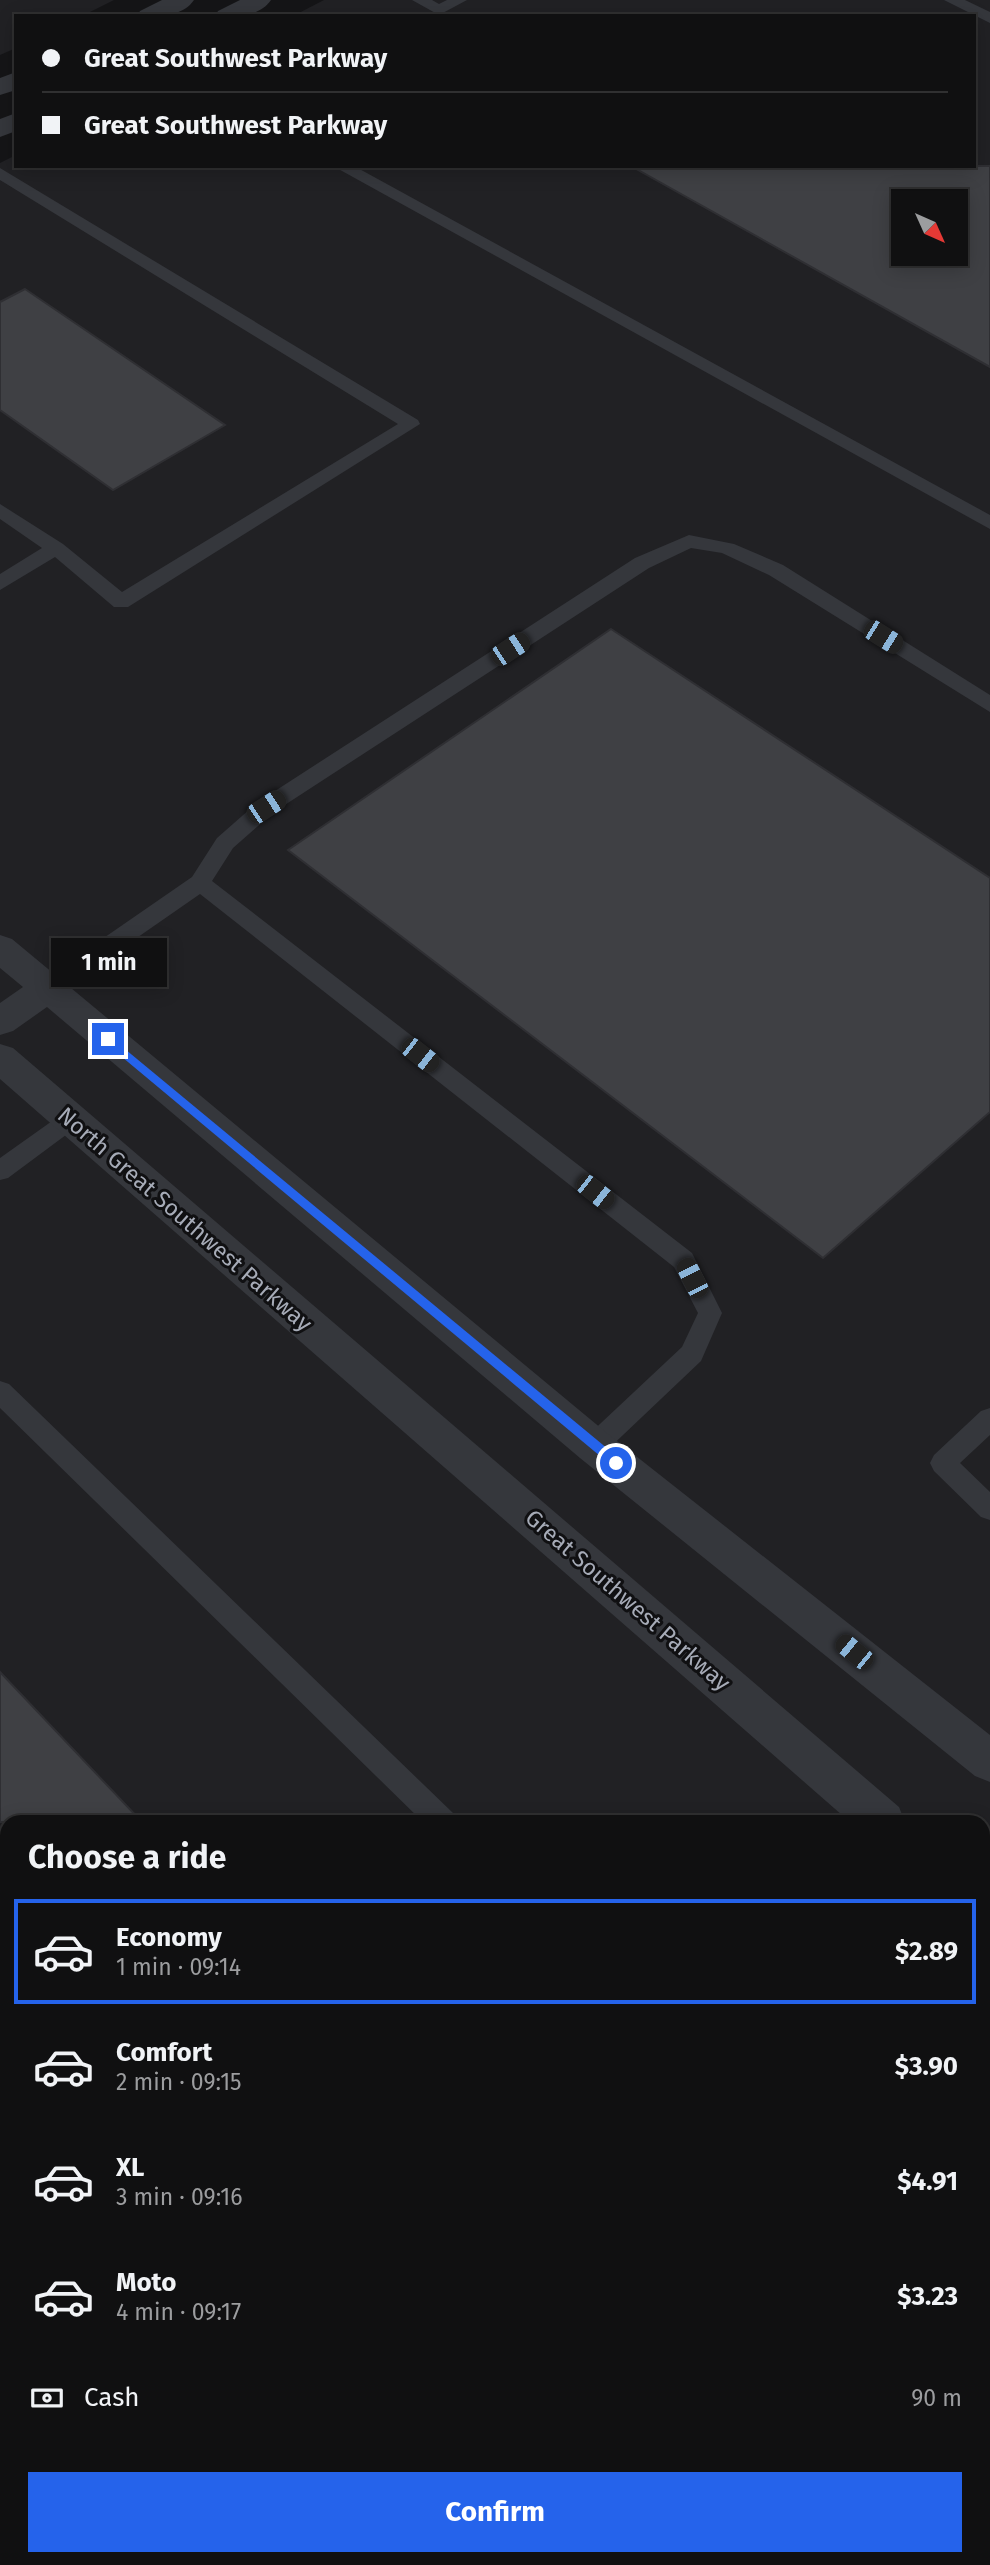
<!DOCTYPE html>
<meta charset="utf-8">
<style>
body{margin:0;font-family:"Fira Sans",sans-serif;background:#19191a;color:#f1f3f6;height:100vh;display:flex;flex-direction:column;font-size:26px;white-space:nowrap}
*{box-sizing:border-box;margin:0}
p{font-size:23px;color:#9c9d9f}
.icon{flex:none;width:38px;height:38px;fill:none;stroke:currentColor;stroke-width:2;stroke-linecap:round;stroke-linejoin:round}
.map{position:relative;flex:1;overflow:hidden}
.sheet{position:absolute;left:0px;top:1815px;width:990px;height:751px;display:flex;flex-direction:column;background:#101011;border-radius:21px 21px 0 0;box-shadow:0 4px 18px #0003,0 0 0 2px #303031}
.sheet>*{flex:none}
.guide{position:absolute;left:14px;top:14px;width:962px;height:154px;border-radius:0px;box-shadow:0 4px 18px #0003,0 0 0 2px #303031;display:grid;align-content:center;height:154px;padding:0 28px;background:#101011}
.needle{width:46px;rotate:135deg}
.tools{position:absolute;left:891px;top:189px;display:grid;gap:14px}
.tools a{display:grid;place-items:center;width:77px;height:77px;border-radius:0px;background:#101011;box-shadow:0 4px 18px #0003,0 0 0 2px #303031;font-size:35px}
.end{position:absolute;width:32px;height:32px;margin:-16px;border:9px solid #2563eb;background:#fff;box-shadow:0 0 0 4px #fff}
.from{border-radius:50%}
.bubble{position:absolute;height:49px;border-radius:0px;background:#101011;box-shadow:0 4px 18px #0003,0 0 0 2px #303031;font-size:23px;font-weight:700;line-height:49px;text-align:center}
.car{position:absolute;width:21px;height:42px;margin:-21px -10px;border-radius:9px;box-shadow:0 0 5px 2px #0007;background:linear-gradient(#222 24%,#8ab4d8 0 40%,#222 0 76%,#8ab4d8 0 86%,#222 0)}
.guide b{display:flex;align-items:center;gap:24px;height:66px;font-size:26px}
.guide b+b{border-top:2px solid #303031}
.guide i{width:18px;height:18px;background:#f1f3f6}
ul{padding:0;list-style:none}
li{display:flex;align-items:center;gap:21px;height:105px;margin:0 14px 10px;padding:0 14px;border:4px solid transparent;border-radius:0px}
li div{flex:1}
li b{display:block;font-size:26px}
li em{font-style:normal;font-weight:700}
li.current{border-color:#2563eb}
li>.icon{width:63px;height:63px;stroke-width:1.5}
h2{padding:0 28px;font-size:32px;line-height:84px}
.pay{display:flex;align-items:center;gap:18px;height:77px;padding:0 28px;font-size:26px}
.pay p{margin-inline-start:auto}
.primary-button{display:flex;gap:14px;margin-top:auto;padding:14px 28px}
.primary-button a{flex:1;height:80px;border-radius:0px;background:#2563eb;color:#fff;font-size:28px;font-weight:700;line-height:80px;text-align:center}
.map>svg:first-child{display:block}
</style>
<div class="map">
<svg width="990" height="2565" viewBox="0 0 990 2565">
<rect width="100%" height="100%" fill="#151517"/>
<path fill="#212124" fill-rule="evenodd" d="M0 0H114L82 16H16V48L0 55Z
M324 0H990V2565H0V163L16 155V166H975V16H293ZM903 201H956V254H903ZM7 1822H984V2558H7Z"/>
<path fill="#3f4044" stroke="#2f2f33" stroke-width="2" fill-rule="evenodd" d="M631 166H990V367ZM903 201H956V254H903Z
M25 289 225 425 113 490 0 410V302Z
M611 629 990 878V1112L823 1258 288 850Z
M0 1672 142 1822H0Z"/>
<g fill="none" stroke-linecap="round" stroke-linejoin="round">
<path fill="#35373c" fill-rule="evenodd" d="M412 0H432L439 4 447 0H467L439 15Z
M944 0H965L990 12V23Z
M333 166H354L990 515V529Z
M0 168 418 420 420 424 128 607H114L55 557 0 590V574L42 548 0 519V504L63 544 122 592 398 424 0 180Z
M689 535 734 544 783 565 990 695V712L769 575 722 553 691 548 649 568 274 812 233 848 212 881 692 1253 722 1313 701 1361 603 1454 594 1457 585 1454 581 1446 585 1438 682 1347 698 1313 674 1267 200 894 56 994 48 996 40 994 37 988 40 982 192 877 217 838 258 802 635 558Z
M70 1111 78 1114 82 1120 78 1126 8 1178 0 1180V1158L62 1114Z
M0 1381 9 1384 453 1813 457 1822H423L0 1408Z
M990 1408V1435L960 1463 990 1492V1520L981 1517 934 1471 930 1463 934 1455 981 1411Z
M984 2218 990 2220V2255L984 2252Z
M7 2487V2524L0 2526V2490Z
M267 2558H302L305 2565H269Z"/>
<path fill="#35373c" fill-rule="evenodd" d="M162 0H194C182 18 156 16 137 16L140 11Z
M240 0H271C259 18 234 16 215 16L218 11Z
M16 72V90L0 95V78Z
M16 113V131L0 137V119Z
M0 935 12 939 608 1434 990 1735V1782L975 1776 580 1458 47 1007 13 1031 0 1035V1003L23 987 0 968Z
M0 1044 13 1048 899 1807 905 1822H850L0 1079Z
M984 1886 990 1889V1936L984 1933Z"/>
</g>
<path fill="#2563eb" d="M108 1035 620 1459V1466H612L104 1042V1036Z"/>
<g text-anchor="middle" stroke-width="6" stroke-linejoin="round" paint-order="stroke">
<g font-size="23" fill="#a6abb7" stroke="#101012">
<text transform="translate(185 1219) rotate(41)" y="8">North Great Southwest Parkway</text>
<text transform="translate(628 1600) rotate(41)" y="8">Great Southwest Parkway</text>
</g>
</g>
</svg>
<div class="tools">
<a><svg class="needle" viewBox="-14 -14 28 28"><path d="M0-13l5 13h-10z" fill="#e53935"/><path d="M0 13l5-13h-10z" fill="#9c9d9f"/></svg></a>
</div>
<i class="end from" style="left:616px;top:1463px"></i>
<i class="end" style="left:108px;top:1039px"></i>
<div class="bubble" style="left:51px;top:938px;width:116px">1 min</div>
<i class="car" style="left:883px;top:637px;rotate:122deg"></i>
<i class="car" style="left:510px;top:649px;rotate:57deg"></i>
<i class="car" style="left:266px;top:807px;rotate:57deg"></i>
<i class="car" style="left:420px;top:1055px;rotate:128deg"></i>
<i class="car" style="left:595px;top:1192px;rotate:128deg"></i>
<i class="car" style="left:692px;top:1278px;rotate:333deg"></i>
<i class="car" style="left:854px;top:1652px;rotate:309deg"></i>
<div class="guide">
<b><i class="from"></i>Great Southwest Parkway</b>
<b><i></i>Great Southwest Parkway</b>
</div>
<section class="sheet">
<h2>Choose a ride</h2>
<ul>
<li class="current"><svg class="icon" aria-label="car" viewBox="0 0 24 24"><path d="M5 17H2v-5l4-1 3-4h7l3 4 3 1v5h-3M9 17h6M6 11h13"/><circle cx="7" cy="17" r="2"/><circle cx="17" cy="17" r="2"/></svg><div><b>Economy</b><p>1 min · 09:14</p></div><em>$2.89</em></li>
<li><svg class="icon" aria-label="car" viewBox="0 0 24 24"><path d="M5 17H2v-5l4-1 3-4h7l3 4 3 1v5h-3M9 17h6M6 11h13"/><circle cx="7" cy="17" r="2"/><circle cx="17" cy="17" r="2"/></svg><div><b>Comfort</b><p>2 min · 09:15</p></div><em>$3.90</em></li>
<li><svg class="icon" aria-label="car" viewBox="0 0 24 24"><path d="M5 17H2v-5l4-1 3-4h7l3 4 3 1v5h-3M9 17h6M6 11h13"/><circle cx="7" cy="17" r="2"/><circle cx="17" cy="17" r="2"/></svg><div><b>XL</b><p>3 min · 09:16</p></div><em>$4.91</em></li>
<li><svg class="icon" aria-label="car" viewBox="0 0 24 24"><path d="M5 17H2v-5l4-1 3-4h7l3 4 3 1v5h-3M9 17h6M6 11h13"/><circle cx="7" cy="17" r="2"/><circle cx="17" cy="17" r="2"/></svg><div><b>Moto</b><p>4 min · 09:17</p></div><em>$3.23</em></li>
</ul>
<div class="pay"><svg class="icon" aria-label="cash" viewBox="0 0 24 24"><path d="M3 7h18v10H3z"/><circle cx="12" cy="12" r="2"/></svg>Cash<p>90 m</p></div>
<div class="primary-button"><a>Confirm</a></div>
</section>
</div>
